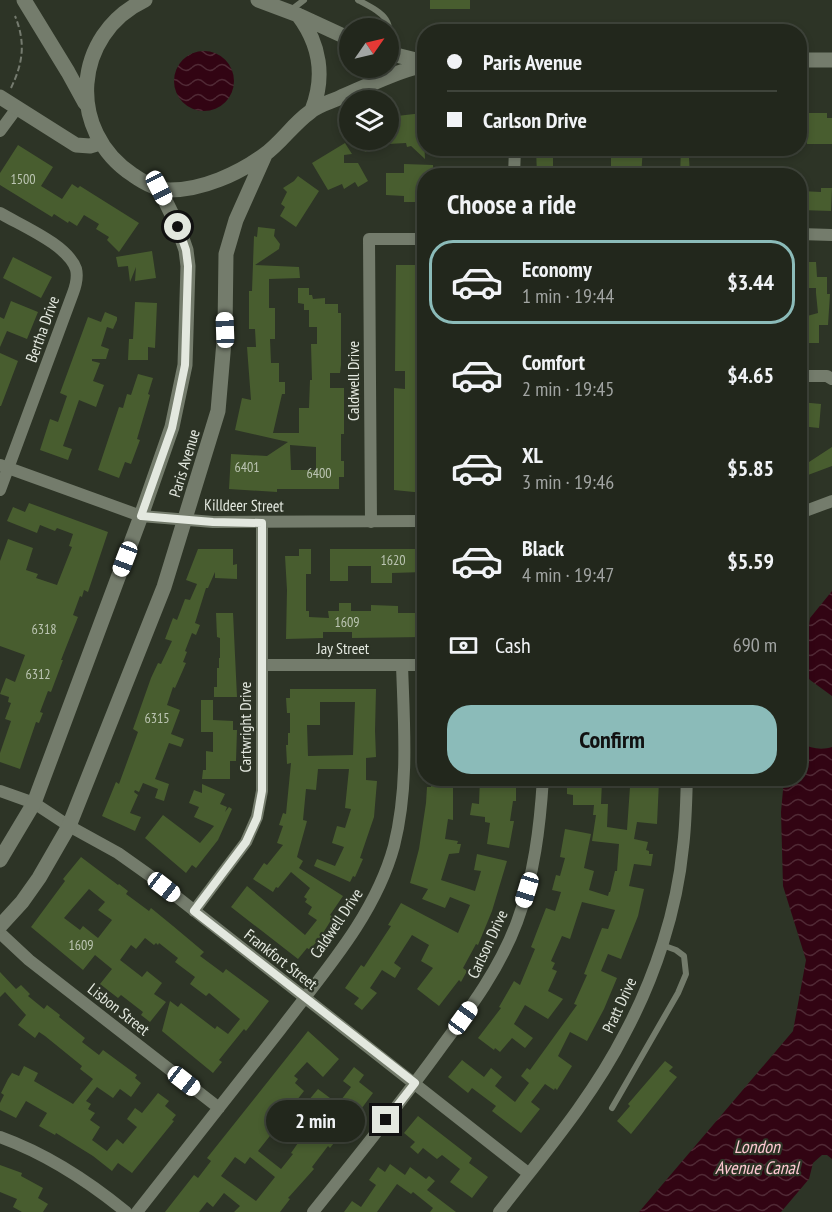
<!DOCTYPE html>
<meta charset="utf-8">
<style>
body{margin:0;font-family:"PT Sans Narrow",sans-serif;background:#2e3329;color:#f1f3f6;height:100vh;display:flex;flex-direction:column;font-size:22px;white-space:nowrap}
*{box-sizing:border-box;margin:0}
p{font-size:20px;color:#a2a5a3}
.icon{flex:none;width:33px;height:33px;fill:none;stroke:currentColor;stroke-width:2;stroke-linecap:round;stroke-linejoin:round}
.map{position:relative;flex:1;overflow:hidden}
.details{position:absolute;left:417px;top:168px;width:390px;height:618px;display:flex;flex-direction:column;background:#22271c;border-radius:24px;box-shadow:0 3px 9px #0003,0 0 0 2px #3f443b}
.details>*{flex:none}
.guide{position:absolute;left:417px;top:24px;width:390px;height:132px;border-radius:24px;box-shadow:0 3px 9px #0003,0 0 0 2px #3f443b;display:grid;align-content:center;height:132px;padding:0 30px;background:#22271c}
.needle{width:39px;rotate:56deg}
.tools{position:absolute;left:339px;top:18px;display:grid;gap:12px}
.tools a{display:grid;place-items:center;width:60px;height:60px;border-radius:50%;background:#22271c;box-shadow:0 3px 9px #0003,0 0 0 2px #3f443b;font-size:30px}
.end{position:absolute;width:27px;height:27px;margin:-14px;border:8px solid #e3e8df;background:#111;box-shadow:0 0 0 3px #111}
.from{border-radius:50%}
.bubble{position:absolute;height:42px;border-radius:21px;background:#22271c;box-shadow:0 3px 9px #0003,0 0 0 2px #3f443b;font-size:20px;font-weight:600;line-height:42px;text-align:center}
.car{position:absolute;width:18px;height:36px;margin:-18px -9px;border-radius:8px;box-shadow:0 0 4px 2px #0007;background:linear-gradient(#fff 24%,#345 0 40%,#fff 0 76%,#345 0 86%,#fff 0)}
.guide b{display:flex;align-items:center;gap:21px;height:57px;font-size:22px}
.guide b+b{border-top:2px solid #3f443b}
.guide i{width:15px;height:15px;background:#f1f3f6}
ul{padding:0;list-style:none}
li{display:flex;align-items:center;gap:18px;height:84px;margin:0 12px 9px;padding:0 18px;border:3px solid transparent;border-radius:24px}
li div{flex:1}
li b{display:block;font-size:22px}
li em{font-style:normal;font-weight:600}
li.selected{border-color:#8bbbb9}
li>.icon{width:54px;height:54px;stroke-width:1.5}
h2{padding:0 30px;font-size:27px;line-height:72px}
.pay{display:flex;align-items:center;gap:15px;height:66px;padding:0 30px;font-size:22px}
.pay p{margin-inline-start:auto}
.action{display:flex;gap:12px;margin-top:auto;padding:12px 30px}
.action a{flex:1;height:69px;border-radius:24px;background:#8bbbb9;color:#111;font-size:24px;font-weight:600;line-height:69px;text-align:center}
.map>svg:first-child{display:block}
</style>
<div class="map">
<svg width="832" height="1212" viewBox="0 0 832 1212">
<defs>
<pattern id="water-waves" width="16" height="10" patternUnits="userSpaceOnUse" patternTransform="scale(1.5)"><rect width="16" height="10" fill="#320413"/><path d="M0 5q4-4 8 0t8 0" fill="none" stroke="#502935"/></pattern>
</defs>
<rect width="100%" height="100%" fill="#2d3426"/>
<path fill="url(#water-waves)" d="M174 81a30 30 0 1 1 60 0a30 30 0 1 1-60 0Z
M832 591V696L810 680 803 672 810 618Z
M800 739 802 740 803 743C810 749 823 750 832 747V1159L827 1155H822L813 1163 809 1179 781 1212H639L793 1031 806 960 783 886 781 812 784 779 800 778Z"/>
<path fill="#485d2f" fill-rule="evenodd" d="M430 0H470V9H430Z
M423 113 425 159 411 146 407 147 406 143 388 144 365 152 360 140H388V117Z
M806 113H827V118H832V144H807V139L800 138V118H806Z
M345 143 352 154 344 155V163H358L368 181 358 187 355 182 344 189 342 184 328 190 312 163Z
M18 145 53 167 41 186 62 199 72 184 78 188 80 186 139 223 119 252 107 240 109 237 96 229 99 224 84 215 77 226 69 221 68 223 54 214 52 217 0 185V173Z
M536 148H553V176H537Z
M611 148H643L641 176H611Z
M681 148H693V158H689L690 176H680Z
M404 164 433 165V176H424V202H404V196L386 195V173H404Z
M457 166H487V176H457Z
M298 176 319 191 296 227 280 216 285 207 281 204 287 192 283 188 294 181Z
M821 188H832L831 211 800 210V191L821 192Z
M258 227 275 229 274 236 280 244 279 249 255 265 299 267 300 278 269 279V308H275V339H270L271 363H279V382H285V394H282L273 433H299V408H309L310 380H312L311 344H317V327H309V310H304V304L298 303V288H309V295H312L313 299 325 298V304H338V313H341V365L340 373H330V388H344V434H341V461H344V477H339V489H277V492L229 489 231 454 267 456 288 442 235 430 242 398 251 400 247 347H256L255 329H249V291H252L254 236 257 237ZM290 445 316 447V470H291Z
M152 251 156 278 135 281 136 267 130 282 128 266 118 267 116 257Z
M13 257 52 277 41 298 3 278Z
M800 262H816L817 277H827V294H830L828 325H819V343H809L808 347 800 344V318L818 313 816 293V288H800Z
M396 265H424V336H415V358L424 357V402H417L418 439H424L422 479H424V493L394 490V388L405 389V371H395Z
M11 301 38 312 27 339 7 331 0 347V317L4 319Z
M135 302 157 303 155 348 148 347V360H128L129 339H133Z
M105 312 117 317V320L113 329 107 327 101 346 109 349 106 359H92V361L100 363 93 381 104 385 96 407 79 400 63 446 72 449 68 460 40 450 50 419 58 422 67 396 60 393 88 317 101 322Z
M0 353 18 361 1 406H0Z
M138 374 153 378 148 394 150 395 137 439 140 440 131 464 125 462 119 478 98 470 119 407 123 408 127 394 131 395Z
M800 402 821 404 819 428 800 426Z
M832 447V466L800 478V459L808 456 809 462Z
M29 503 108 532 88 592 84 590 82 597 80 596 73 615 78 617 61 660H63L51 692 48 691 40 712 43 713 39 723 36 722 20 769 0 762V753L11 721 5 719 11 703 8 702 9 697 0 694 6 678 15 682 25 655 0 646V561L8 539 33 548 26 570 38 574 36 578 57 585 72 547 69 546 73 534 57 528 55 531 40 525 37 533 7 521 13 507 25 512Z
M198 549H233V565L237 564V579L215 578V572L208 588H206L195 623 200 625 196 635 192 633 185 651 187 652 183 662 186 663 175 688 173 687 167 705 180 710 171 734 184 739 181 747 169 743 155 779 169 784 164 801 155 798 158 789 143 783 139 792 135 790 134 792 138 795 130 813 141 817 135 831 102 816 116 782 119 784 138 732 133 729 151 678 158 663 161 664 172 641 165 639 173 618 177 620 185 599 190 600 197 584 186 580Z
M299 549H311V574H306V611H309V617L329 618 328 611H339V603H351V611H371V605L398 606V613H417V618H424V637L352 638V632H323V638L286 639 287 590 285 556H299Z
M330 549H424V572L392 573V583H371V566H348V581H330Z
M216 613H233L237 697H214V687H217V668H219V658H220V638L217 637Z
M290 689H376L375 731 376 757 366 758V780L377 781 374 817 360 858 363 859 355 877 353 876 350 882 314 866 317 859 335 866 344 847 332 843 337 826 345 828 351 809 345 808 349 769H318L316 790 306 789 303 820 307 821 297 857 303 861 299 868 343 896 330 915 333 917 323 933 310 950 307 948 298 959 231 907 247 886 305 935 317 920 308 914 312 907 305 902 307 899 304 897 310 888 291 872 278 888 276 887 273 892 253 879 264 863 267 865 283 845 277 843 283 826 279 825 283 813 286 814 291 763 287 764 286 745H288V733H290V713H287L286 698H290ZM320 702H355L353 755 308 756 307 725H320Z
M201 700H213V720L233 721V730H237L236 761H230V779H202L203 770H206V751L213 752V732H201Z
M431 778H453V820L448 819 445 839 458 841 457 844H461L459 853 449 854 441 880 475 891 481 871 474 870 477 854 507 861 492 911 478 945 476 944 463 968 467 971 461 982 459 980 439 1006 417 989 433 968 421 961 429 945 412 935 394 963 401 968 395 978 382 970 370 988 377 993 362 1010 354 1004 359 998 345 988 361 965 364 967 391 926 388 925 401 903 458 933 470 905 450 897 445 908 422 899 428 889 410 883 419 849 426 803 427 787H431Z
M480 778H512V788H516V801H513L510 821H514L509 848 487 844 490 823 485 822V817L470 815 472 803 479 804Z
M567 779 602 781 601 804H608L607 827 627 830 630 787 637 788 638 779 659 781 657 824 637 822 634 839 648 842 646 850 649 851V854H653L651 866 634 864 629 886 644 889 638 916 621 959 608 954 601 971 617 978 604 1009 587 1041 570 1032 558 1056 572 1066 557 1090 555 1088 554 1090 545 1084 531 1102 540 1109 521 1133 492 1111 496 1106 472 1088 468 1093 448 1077 462 1060 484 1077 491 1068 502 1077 495 1086 515 1102 529 1083 521 1076 527 1068 530 1070 577 1005 574 1004 587 975 584 974 602 928 608 929 615 910 582 902 570 939 562 936 551 961 555 963 552 969 557 971 548 991 563 999 548 1019 525 1005 514 1024 533 1038 525 1048 512 1038 500 1052 495 1048 494 1050 478 1038 501 1008 499 1007 514 981 520 985 535 949 531 947 546 908 555 911 561 892 552 890 556 875 560 876 565 858 560 857 565 829 591 834 584 868 594 871 589 890 608 896 609 892H610L615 871H617L619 844 592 841 596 815H593L594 805H573V795L567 794Z
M202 784 225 794 220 804 227 807 225 812 229 807 232 809 218 840 196 868 192 865 186 873 145 838 163 815 200 843 214 826 194 817 199 807 189 803 194 790 202 793Z
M81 857 118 885 119 884 128 891 126 894 149 911 151 908 173 926 204 952 200 956 223 973 226 969 269 1001 246 1031 244 1029 219 1060 222 1062 213 1073 162 1031 170 1001 178 1007 181 1003 215 1029 217 1026 228 1034 240 1019 209 993 206 996 190 984 195 977 175 962 178 958 159 943 158 945 156 943 154 945 145 938 136 949 131 945 120 960 142 977 147 971 162 983 154 994 166 1002 150 1022 141 1015 143 1012 121 995 118 998 100 984 112 969 95 955 83 970 31 927 65 881 63 879ZM89 889 105 902 98 910 112 920 98 938 83 926 80 930 64 918Z
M0 972 16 989 21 985 30 994 28 996 44 1009 47 1005 60 1015 59 1017 85 1038 82 1042 99 1055 103 1050 137 1075 135 1078 141 1083 131 1097 120 1089 113 1098 97 1087 86 1101 91 1104 88 1109 95 1113 90 1120 100 1127 92 1140 107 1151 117 1139 123 1144 137 1127 127 1119 135 1108 142 1113 158 1093 169 1101 165 1106 176 1115 172 1120 174 1121 132 1173 118 1163 112 1171 93 1156 56 1133 55 1135 39 1126 47 1113 26 1101 16 1118 0 1110V1103L4 1095 1 1093 8 1079 12 1073 19 1076 24 1066 38 1073 34 1081 73 1104 93 1079 80 1069 82 1066 45 1036 39 1032 35 1038 18 1025 26 1015 5 992 0 997Z
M308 1031 339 1059 323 1077 307 1062 294 1076 298 1079 295 1083 304 1091 283 1118 303 1134 321 1110 308 1101 318 1089 338 1104 351 1087 343 1081 354 1067 364 1075 359 1082 373 1093 356 1116 351 1112 337 1131 341 1134 330 1148 328 1146 312 1167 314 1169 288 1198 290 1199 280 1212H234L240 1206 224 1193 213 1207 207 1202 199 1212H165L194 1175 198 1178 211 1161 207 1158ZM277 1127 298 1143 291 1153 293 1154 281 1169 258 1151ZM235 1157 245 1164 250 1157 275 1177 256 1201 221 1176Z
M665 1061 673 1067 669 1071 677 1077 631 1134 617 1121 630 1106 628 1104Z
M418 1116 472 1158 469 1163 488 1177 472 1198 450 1182 460 1169 442 1155 437 1159 423 1148 418 1154 410 1147 415 1142 404 1133Z
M390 1164 405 1175 410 1167 426 1179 429 1176 435 1181 427 1190 456 1212H430L433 1208 413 1192 411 1194 397 1184 377 1212H344L352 1201 361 1207 376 1185 369 1180 378 1167 385 1172Z
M0 1165 22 1173 21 1176 43 1188 38 1198 48 1204 43 1212H22L13 1207 17 1199 0 1192Z"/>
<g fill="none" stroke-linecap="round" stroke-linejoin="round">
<path stroke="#757b6f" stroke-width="2" stroke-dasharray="6 3" stroke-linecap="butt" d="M11 88C23 63 26 43 15 16"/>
<path stroke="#747c6c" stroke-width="6" d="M358 0C386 15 393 18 389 52
M291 10 304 0
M612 1108 678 993 686 974 684 956 676 950 662 945"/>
<path stroke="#747c6c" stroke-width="12" d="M0 131 17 108
M514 176 515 148
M0 213C22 226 68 245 76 269 78 277 76 285 73 293L0 490
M800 234 832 235
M800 376H827L832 379
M0 465 141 516 213 522 424 521
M800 513 832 501
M371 522 369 239H424
M262 665H424
M0 791 34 803 69 826 118 853 149 875 528 1173
M194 911 246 842 257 817 262 791V523
M0 933 29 960 219 1108
M0 1137C47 1154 87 1180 126 1212
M137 1212C185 1151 232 1091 280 1030 323 973 375 916 394 846 409 787 404 725 402 665
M313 1212C357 1157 401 1103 442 1046 471 1007 500 968 517 922 534 876 540 827 543 778
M499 1212C543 1155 592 1098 625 1033 655 977 677 910 683 847 686 824 686 801 687 778"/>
<path stroke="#747c6c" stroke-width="15" d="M24 0 68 72 85 103
M145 0C73 34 66 131 133 175 143 182 157 190 170 190 202 190 238 174 264 155 281 143 293 124 310 112 318 105 330 102 339 98 367 86 395 72 424 65
M258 0 298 15 350 39
M298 15C320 44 325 77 312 110
M388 53 424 62
M800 60H832
M0 97 76 145 90 146 100 143
M0 860 34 803 141 516 172 427 185 365 188 266 186 250 178 227 159 188
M0 926 22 902 39 878 69 826 164 587 218 411 225 330 226 254 236 220 265 155"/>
</g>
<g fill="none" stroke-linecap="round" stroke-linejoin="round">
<path stroke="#e3e8df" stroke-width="8" d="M178 227 186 250 188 266 185 365 172 428 141 516 213 522 262 523V791L257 818 246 842 194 911 415 1083 386 1120"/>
</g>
<g text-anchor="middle" stroke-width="4.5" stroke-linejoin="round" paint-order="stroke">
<g font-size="14" fill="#bcc5b3">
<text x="23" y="184">1500</text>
<text x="247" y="472">6401</text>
<text x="319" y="478">6400</text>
<text x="393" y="565">1620</text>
<text x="347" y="627">1609</text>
<text x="44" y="634">6318</text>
<text x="38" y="679">6312</text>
<text x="157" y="723">6315</text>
<text x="81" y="950">1609</text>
</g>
<g font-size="16" fill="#e3e8df" stroke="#2d3426">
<text transform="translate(42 329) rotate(-70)" y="6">Bertha Drive</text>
<text transform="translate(353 381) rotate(-90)" y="6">Caldwell Drive</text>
<text transform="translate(184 463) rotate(-73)" y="6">Paris Avenue</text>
<text transform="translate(244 505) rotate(1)" y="6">Killdeer Street</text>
<text x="343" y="654">Jay Street</text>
<text transform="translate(245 727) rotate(-90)" y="6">Cartwright Drive</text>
<text transform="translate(336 923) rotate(-56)" y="6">Caldwell Drive</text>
<text transform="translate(487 944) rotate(-65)" y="6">Carlson Drive</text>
<text transform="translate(281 959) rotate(38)" y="6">Frankfort Street</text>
<text transform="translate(619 1005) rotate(-65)" y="6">Pratt Drive</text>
<text transform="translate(119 1009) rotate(38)" y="6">Lisbon Street</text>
</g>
<g font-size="18" font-style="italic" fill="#fec8d2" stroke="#2d3426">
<text x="757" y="1153">London<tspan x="757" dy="21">Avenue Canal</tspan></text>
</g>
</g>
</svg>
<div class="tools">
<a><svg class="needle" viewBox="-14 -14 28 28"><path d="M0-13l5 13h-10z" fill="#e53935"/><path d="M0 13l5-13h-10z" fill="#a2a5a3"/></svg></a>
<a><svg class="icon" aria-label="layers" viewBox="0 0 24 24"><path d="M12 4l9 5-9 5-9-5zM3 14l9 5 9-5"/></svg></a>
</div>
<i class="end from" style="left:178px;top:227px"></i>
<i class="end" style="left:386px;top:1120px"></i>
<div class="bubble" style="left:266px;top:1100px;width:99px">2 min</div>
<i class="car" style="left:159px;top:188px;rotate:153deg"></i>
<i class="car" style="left:225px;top:330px;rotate:358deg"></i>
<i class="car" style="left:125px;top:559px;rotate:201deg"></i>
<i class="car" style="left:164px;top:887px;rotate:128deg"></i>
<i class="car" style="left:527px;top:890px;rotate:197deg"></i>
<i class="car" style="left:463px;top:1018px;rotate:36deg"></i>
<i class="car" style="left:184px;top:1081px;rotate:128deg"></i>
<div class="guide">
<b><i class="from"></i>Paris Avenue</b>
<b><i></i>Carlson Drive</b>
</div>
<section class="details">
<h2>Choose a ride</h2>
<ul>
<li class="selected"><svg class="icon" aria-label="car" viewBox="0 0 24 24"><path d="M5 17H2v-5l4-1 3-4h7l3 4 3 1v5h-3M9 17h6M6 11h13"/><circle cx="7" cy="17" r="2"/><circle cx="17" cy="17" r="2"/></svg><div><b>Economy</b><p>1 min · 19:44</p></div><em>$3.44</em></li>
<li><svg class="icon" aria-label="car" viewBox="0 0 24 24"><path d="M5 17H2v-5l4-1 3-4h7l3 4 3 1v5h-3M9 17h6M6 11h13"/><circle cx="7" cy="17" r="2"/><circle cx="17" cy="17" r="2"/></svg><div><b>Comfort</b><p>2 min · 19:45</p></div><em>$4.65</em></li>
<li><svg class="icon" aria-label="car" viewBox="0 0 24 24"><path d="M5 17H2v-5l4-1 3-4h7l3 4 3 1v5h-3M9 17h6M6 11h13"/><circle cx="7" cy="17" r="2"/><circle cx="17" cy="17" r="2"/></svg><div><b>XL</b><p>3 min · 19:46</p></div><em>$5.85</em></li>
<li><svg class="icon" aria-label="car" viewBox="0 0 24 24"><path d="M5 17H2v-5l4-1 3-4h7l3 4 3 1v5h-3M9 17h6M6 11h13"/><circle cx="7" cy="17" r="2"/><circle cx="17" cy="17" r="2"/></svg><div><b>Black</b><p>4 min · 19:47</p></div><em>$5.59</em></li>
</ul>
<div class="pay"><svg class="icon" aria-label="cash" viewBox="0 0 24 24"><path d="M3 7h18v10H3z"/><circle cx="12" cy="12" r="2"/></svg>Cash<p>690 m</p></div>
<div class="action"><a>Confirm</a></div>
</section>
</div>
